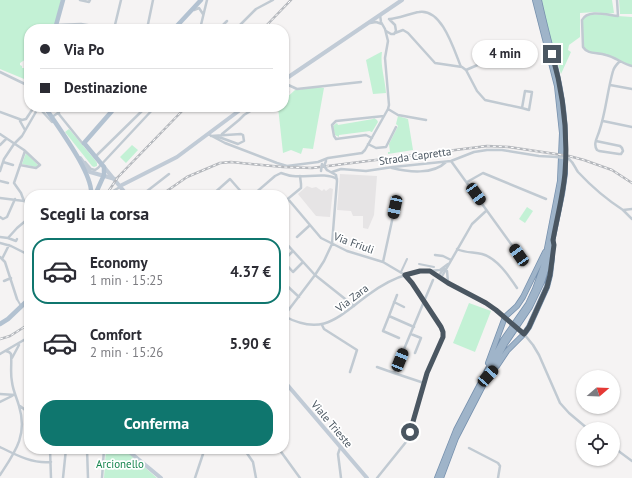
<!DOCTYPE html>
<html lang="it">
<meta charset="utf-8">
<style>
body{margin:0;font-family:"PT Sans",sans-serif;background:#f2f2f3;color:#2b2b33;height:100vh;display:flex;flex-direction:column;font-size:15px;white-space:nowrap}
*{box-sizing:border-box;margin:0}
p{font-size:13px;color:#7c7c81}
.icon{flex:none;width:22px;height:22px;fill:none;stroke:currentColor;stroke-width:2;stroke-linecap:round;stroke-linejoin:round}
.map{position:relative;flex:1;overflow:hidden}
.details{position:absolute;left:24px;top:190px;width:265px;height:264px;display:flex;flex-direction:column;background:#fff;border-radius:16px;box-shadow:0 1px 3px #0004}
.details>*{flex:none}
.top-card{position:absolute;left:24px;top:24px;width:265px;height:88px;border-radius:16px;box-shadow:0 1px 3px #0004;display:grid;align-content:center;height:88px;padding:0 16px;background:#fff}
.needle{width:26px;rotate:71deg}
.controls{position:absolute;left:576px;top:370px;display:grid;gap:8px}
.controls a{display:grid;place-items:center;width:44px;height:44px;border-radius:50%;background:#fff;box-shadow:0 1px 3px #0004;font-size:20px}
.end{position:absolute;width:18px;height:18px;margin:-9px;border:5px solid #4a5661;background:#fff;box-shadow:0 0 0 2px #fff}
.from{border-radius:50%}
.bubble{position:absolute;height:28px;border-radius:14px;background:#fff;box-shadow:0 1px 3px #0004;font-size:13px;font-weight:600;line-height:28px;text-align:center}
.car{position:absolute;width:12px;height:24px;margin:-12px -6px;border-radius:5px;box-shadow:0 0 3px 1px #0007;background:linear-gradient(#222 24%,#8ab4d8 0 40%,#222 0 76%,#8ab4d8 0 86%,#222 0)}
.top-card b{display:flex;align-items:center;gap:14px;height:38px;font-size:15px}
.top-card b+b{border-top:1px solid #e1e1e2}
.top-card i{width:10px;height:10px;background:#2b2b33}
ul{padding:0;list-style:none}
li{display:flex;align-items:center;gap:12px;height:66px;margin:0 8px 6px;padding:0 8px;border:2px solid transparent;border-radius:16px}
li div{flex:1}
li b{display:block;font-size:15px}
li em{font-style:normal;font-weight:600}
li.active{border-color:#0f766e}
li>.icon{width:36px;height:36px;stroke-width:1.5}
h2{padding:0 16px;font-size:18px;line-height:48px}
.primary-button{display:flex;gap:8px;margin-top:auto;padding:8px 16px}
.primary-button a{flex:1;height:46px;border-radius:16px;background:#0f766e;color:#fff;font-size:16px;font-weight:600;line-height:46px;text-align:center}
.map>svg:first-child{display:block}
</style>
<div class="map">
<svg width="632" height="478" viewBox="0 0 632 478">
<rect width="100%" height="100%" fill="#f5f3f3"/>
<path fill="#e6e4e5" d="M340 174 377 176 374 215 368 229 363 228V216H353L351 211 337 210Z
M307 186 312 188 316 187 322 191 324 189 326 191 330 188 333 189 330 217 316 216 298 194Z"/>
<path fill="#c3f1d5" d="M0 0H61L54 29H29V57L20 63V65L22 66V68H24V66L26 67 29 66V81L0 69Z
M542 0H612L614 13 606 14 596 12 580 13V37L569 45 568 50 571 52 561 74 547 29Z
M619 0H632V14H620Z
M589 14 632 17V66L609 56 590 53 583 47 582 20Z
M381 52H382C380 65 385 79 386 93L373 94 366 60Z
M318 87 324 88 313 149 303 148 301 154 291 150 283 153 278 107H284V100L295 90Z
M398 116 408 119 413 150 388 154V152H390L389 144 398 126 396 124Z
M374 118 377 120 378 122 372 132H371L370 131 339 135V137L335 135 333 126 337 123 338 125 373 119Z
M69 129 95 160 97 163V166L94 167 92 166 65 132Z
M132 145 138 150 126 163 120 157Z
M26 153 38 165V166L36 167 22 164Z
M527 207 533 211 525 223 519 219Z
M469 303 491 311 475 352 453 343Z
M106 449H124L157 478H104Z"/>
<g fill="none" stroke-linecap="round" stroke-linejoin="round">
<g stroke="#7690ad" stroke-width="6">
<path id="trunk" d="M539 0C549 47 564 88 565 136
M488 363 505 317 517 306 523 297 545 252
M497 366 507 351 524 334 529 327 547 287 550 275 552 258
M437 478 456 430 503 340 528 304 535 289 544 264 560 181 562 133 557 86 535 0
M441 478 456 438 488 376 505 344 530 307 542 282 547 266 562 194 565 173V143"/>
</g>
<path stroke="#c1cad2" stroke-width="2" d="M419 264 434 267
M401 272 407 259
M17 299 21 306"/>
<path stroke="#c1cad2" stroke-width="2.5" d="M80 0 89 2 90 0
M617 0 618 16C607 15 588 9 582 20L583 47C588 55 597 52 606 55 615 57 623 64 632 66
M194 10 199 8 203 14
M389 19C393 20 412 13 419 12 442 8 454 50 461 67
M370 23 376 22 382 24
M56 25 81 24 111 29
M114 29 121 0
M147 29 153 0
M200 29 207 0
M219 29 227 21
M236 29 256 9 273 0
M386 31 391 34H394L396 31 395 25 390 20
M395 33 403 30 408 33 435 63 462 67 466 70 477 91 485 100 522 108 525 91 532 92 529 110 522 108
M466 70 489 60 501 61 508 59 526 62
M0 72 29 86
M284 83 297 89 361 82
M610 85 632 89
M284 89 287 88 288 92 284 95
M52 107 59 113
M388 109 398 115 426 120
M0 112 22 120 26 119 34 107
M52 117 58 113 83 144
M20 121 25 130
M603 121 632 127
M0 134 24 150 40 165 36 168 20 165
M208 134 225 143 277 163 287 166 318 162 328 158 362 153 365 150 388 109 389 105 385 58 388 41 385 29 381 22 380 15
M222 134 239 120 244 115 257 107
M211 136 241 134 243 135 244 141 238 144 216 136
M372 138 366 135 336 139 334 136 332 125 336 121 384 116
M596 141 620 146 622 148 623 151 621 154H619L599 151 597 150C593 144 597 138 599 132 606 112 607 92 613 71 614 67 617 64 620 61
M368 144 376 148 386 147 396 127
M0 145 6 139
M95 157 146 107
M569 159C574 163 575 168 578 172 592 187 606 199 623 210L632 209
M451 161 519 255
M3 162 13 165
M85 162 91 169 95 170 98 168 155 107
M392 168C408 172 433 175 446 162
M0 171 4 159 14 144 22 136 37 110H41L52 122
M332 172 341 169 366 171 393 167 451 161 474 152 487 150H502L539 156 557 157
M0 181 8 183
M467 182 483 173 546 199
M111 195 113 191 120 187
M142 195 169 174
M212 195 230 179 244 195
M253 195 275 176 281 173C285 174 289 176 293 176 305 178 326 172 337 179
M0 198 24 201 29 205
M288 199 321 238 347 251 383 262 405 275 419 293 443 329V337L427 373 406 442 377 478
M24 201 21 193 14 183 25 151
M284 202 301 188V184L300 176
M623 210 632 219
M0 217 3 219 7 217 15 199
M0 237 8 238 16 241 17 239
M297 237 309 226
M8 238 17 228 29 218
M284 241 315 275 354 306
M0 243 11 246 29 255
M457 249C465 253 473 252 482 254 497 258 509 276 517 288
M435 255 443 256 451 260
M0 257 2 259 9 245
M2 259 5 262 17 299
M284 260 293 251
M284 262 293 272 303 262
M383 262 395 207
M430 271 440 270 448 264
M447 271 448 282
M438 277 444 268
M441 278 472 224 486 211
M4 281 11 278
M284 283 299 297
M397 295 389 316 414 327
M394 302 404 307
M284 316C323 337 338 317 368 295 380 286 394 278 409 274 415 272 423 269 430 271 441 275 451 285 461 290 477 299 492 306 505 318
M284 316 315 275 324 261 332 244 337 181 336 175 327 170
M389 316 383 331 399 338
M322 325 324 329 357 350 350 372
M411 334 421 338 415 353
M524 334 533 345 539 355 560 403 569 413 588 429
M25 341 29 350
M0 354 29 337
M12 358 19 345
M377 367 394 373
M424 383 394 373 433 280
M0 394 15 395
M0 402 12 396
M20 406 29 413
M0 447C16 455 33 464 51 462
M613 447 632 461
M340 448 338 454 341 478
M469 448 498 463 500 466 498 478
M50 449 51 478
M87 449 88 478
M244 449 253 462 256 478
M279 449 300 478
M0 475C15 452 28 435 19 406 17 398 13 391 12 382 10 373 12 364 11 354L9 352 6 351
M63 478 66 449
M102 478 104 449
M195 478 203 454 202 449"/>
<path stroke="#c1cbd6" stroke-width="4" d="M284 80 402 0
M80 158 90 172 115 179
M104 167 127 195
M120 186 177 157 244 107
M284 381 367 478
M126 449 161 478"/>
<path stroke="#b3c2d1" stroke-width="4.5" d="M55 29 63 0
M174 29 201 0
M45 107C57 126 94 174 91 195
M95 195 104 175V167L84 143 112 111 113 107
M0 324 8 319 29 299"/>
<use href="#trunk" stroke="#9fb4c9" stroke-width="4.5"/>
<g stroke="#b5b8bd" stroke-width="2.5">
<path id="rail" d="M263 29 291 0
M106 195 118 177 186 107
M161 195 187 177 220 163 231 162 283 167 312 168 487 146 509 147 569 156 584 160 612 170 632 183
M0 339 10 336 29 324"/>
</g>
<use href="#rail" stroke="#fff" stroke-width="1" stroke-dasharray="3" stroke-linecap="butt"/>
<path stroke="#c1cad2" stroke-width="2.5" d="M557 157 569 159
M326 161 324 166 327 170
M321 171 322 164
M507 320 522 332"/>
</g>
<g fill="none" stroke-linecap="round" stroke-linejoin="round">
<path stroke="#4a5661" stroke-width="5" d="M410 432 427 373 443 337V332L441 327 412 283 405 275 420 271H430L448 283 486 303 496 310 524 334 529 327 547 287 550 275 554 245 553 240C557 218 563 195 565 173 568 133 563 92 552 54"/>
</g>
<g text-anchor="middle" stroke-width="3.5" stroke-linejoin="round" paint-order="stroke">
<g font-size="11" fill="#4a5661" stroke="#fff">
<text transform="translate(415 156) rotate(-8)" y="4">Strada Capretta</text>
<text transform="translate(354 243) rotate(20)" y="4">Via Friuli</text>
<text transform="translate(352 298) rotate(-38)" y="4">Via Zara</text>
<text transform="translate(332 424) rotate(50)" y="4">Viale Trieste</text>
</g>
<g font-size="11" fill="#17864f" stroke="#fff">
<text x="120" y="468">Arcionello</text>
</g>
</g>
</svg>
<div class="controls">
<a><svg class="needle" viewBox="-14 -14 28 28"><path d="M0-13l5 13h-10z" fill="#e53935"/><path d="M0 13l5-13h-10z" fill="#7c7c81"/></svg></a>
<a><svg class="icon" aria-label="locate" viewBox="0 0 24 24"><circle cx="12" cy="12" r="6"/><path d="M12 2v4M12 18v4M2 12h4M18 12h4"/></svg></a>
</div>
<i class="end from" style="left:410px;top:432px"></i>
<i class="end" style="left:552px;top:54px"></i>
<div class="bubble" style="left:472px;top:40px;width:66px">4 min</div>
<i class="car" style="left:476px;top:194px;rotate:144deg"></i>
<i class="car" style="left:395px;top:207px;rotate:192deg"></i>
<i class="car" style="left:519px;top:255px;rotate:325deg"></i>
<i class="car" style="left:400px;top:360px;rotate:22deg"></i>
<i class="car" style="left:488px;top:376px;rotate:42deg"></i>
<div class="top-card">
<b><i class="from"></i>Via Po</b>
<b><i></i>Destinazione</b>
</div>
<section class="details">
<h2>Scegli la corsa</h2>
<ul>
<li class="active"><svg class="icon" aria-label="car" viewBox="0 0 24 24"><path d="M5 17H2v-5l4-1 3-4h7l3 4 3 1v5h-3M9 17h6M6 11h13"/><circle cx="7" cy="17" r="2"/><circle cx="17" cy="17" r="2"/></svg><div><b>Economy</b><p>1 min · 15:25</p></div><em>4.37 €</em></li>
<li><svg class="icon" aria-label="car" viewBox="0 0 24 24"><path d="M5 17H2v-5l4-1 3-4h7l3 4 3 1v5h-3M9 17h6M6 11h13"/><circle cx="7" cy="17" r="2"/><circle cx="17" cy="17" r="2"/></svg><div><b>Comfort</b><p>2 min · 15:26</p></div><em>5.90 €</em></li>
</ul>
<div class="primary-button"><a>Conferma</a></div>
</section>
</div>
